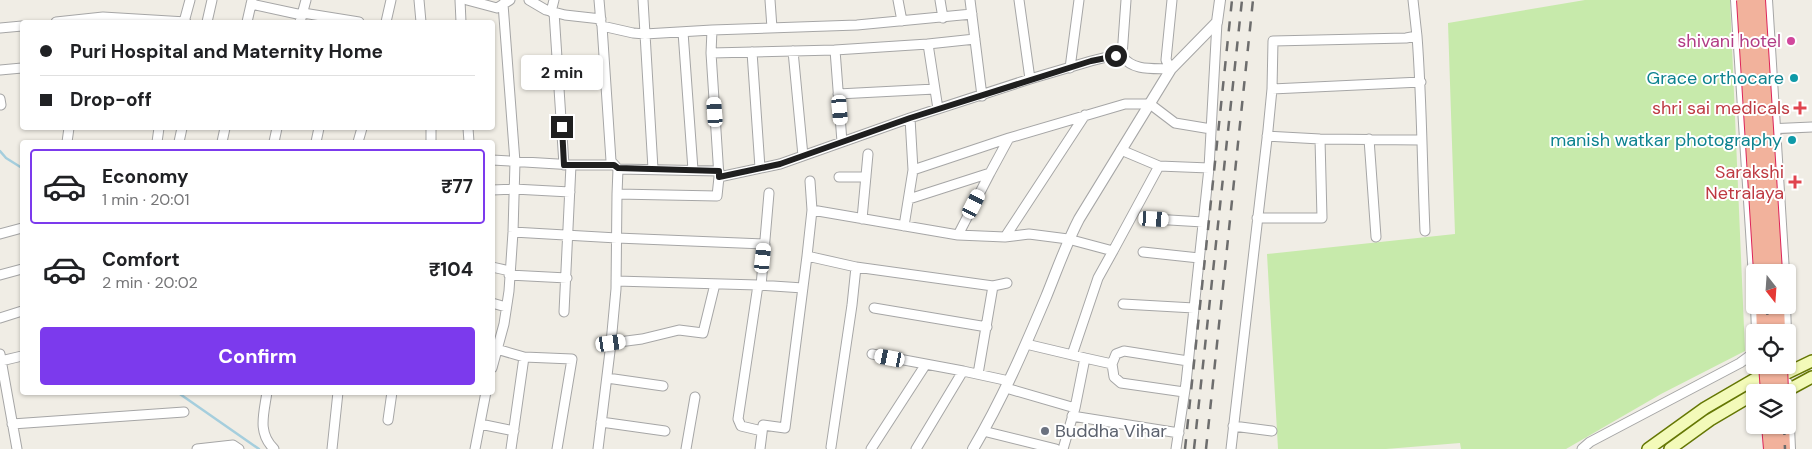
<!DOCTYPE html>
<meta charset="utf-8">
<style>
body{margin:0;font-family:"DM Sans",sans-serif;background:#f6f6f6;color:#202124;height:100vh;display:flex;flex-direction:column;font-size:19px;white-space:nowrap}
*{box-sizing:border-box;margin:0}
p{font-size:16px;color:#757577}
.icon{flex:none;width:28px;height:28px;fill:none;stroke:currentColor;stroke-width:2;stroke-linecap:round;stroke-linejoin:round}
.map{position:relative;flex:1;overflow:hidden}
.panel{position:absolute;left:20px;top:140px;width:475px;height:255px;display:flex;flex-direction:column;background:#fff;border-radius:5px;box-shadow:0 1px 4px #0004}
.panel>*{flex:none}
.hud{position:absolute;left:20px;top:20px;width:475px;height:110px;border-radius:5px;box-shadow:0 1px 4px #0004;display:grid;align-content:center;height:110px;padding:0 20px;background:#fff}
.needle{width:32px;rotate:163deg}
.tools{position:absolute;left:1746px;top:264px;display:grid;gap:10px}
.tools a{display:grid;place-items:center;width:50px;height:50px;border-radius:5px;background:#fff;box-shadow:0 1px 4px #0004;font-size:25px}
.end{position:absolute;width:22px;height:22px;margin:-11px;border:6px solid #1f1f1f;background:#fff;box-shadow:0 0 0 2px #fff}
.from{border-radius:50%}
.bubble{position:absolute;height:35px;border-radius:5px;background:#fff;box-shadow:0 1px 4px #0004;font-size:16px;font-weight:700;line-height:35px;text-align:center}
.car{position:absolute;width:15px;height:30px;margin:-15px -8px;border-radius:6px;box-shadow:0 0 4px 1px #0007;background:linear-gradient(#fff 24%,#345 0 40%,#fff 0 76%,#345 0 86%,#fff 0)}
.hud b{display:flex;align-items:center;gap:18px;height:48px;font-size:19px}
.hud b+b{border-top:1px solid #e0e0e0}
.hud i{width:12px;height:12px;background:#202124}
ul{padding:9px 0 0;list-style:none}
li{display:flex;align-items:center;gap:15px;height:75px;margin:0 10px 8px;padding:0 10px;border:2px solid transparent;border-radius:5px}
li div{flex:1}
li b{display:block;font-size:19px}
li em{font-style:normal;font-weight:700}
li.active{border-color:#7c3aed}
li>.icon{width:45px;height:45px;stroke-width:1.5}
.cta{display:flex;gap:10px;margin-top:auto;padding:10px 20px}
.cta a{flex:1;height:58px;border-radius:5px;background:#7c3aed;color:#fff;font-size:20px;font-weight:700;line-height:58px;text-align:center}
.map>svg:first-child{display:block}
</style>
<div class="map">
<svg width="1812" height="449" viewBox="0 0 1812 449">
<rect width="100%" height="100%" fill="#f0ede5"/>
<path fill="#c7eaab" d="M1585 0H1730L1745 351 1661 394 1566 449H1461L1460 443 1386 449H1278L1267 254 1455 234 1448 23Z"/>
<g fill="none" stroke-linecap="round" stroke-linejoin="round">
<path stroke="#a5cedd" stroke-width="2.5" d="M0 151 6 158 22 168
M177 392 259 449"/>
<g stroke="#a6a6a6" stroke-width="11">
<path id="minor" d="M419 0 421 22
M460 0 461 22
M467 0 497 8 510 0
M529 0 546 10 565 15 601 19
M599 0 601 23
M643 0 645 34 712 30
M770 0 772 28
M898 0 902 21
M940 0 943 18
M970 0 982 96
M1019 0 1030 79
M1413 0 1417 36
M251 4 302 15
M551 12 554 0
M554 12 564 165
M303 13 359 22
M56 22 103 17 186 22
M184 22 190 0
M207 22 212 0
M247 22 252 0
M300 22 306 0
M386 22 391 0
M0 28 22 26
M683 32 693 170
M928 44 938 109
M835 50 928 44 975 39
M793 51 803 156
M752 52 760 168
M711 53 712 30 857 25 972 14
M1122 56 1126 0
M1070 68 1079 0
M0 70 22 68
M1272 89 1421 82
M838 94 935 89
M0 99 1 105
M910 118 913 170
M431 128V142
M468 128 469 142
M1770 129 1812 127
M1267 136 1320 139 1421 140
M1369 139 1376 237
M67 142 69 128
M157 142 159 128
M179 142 182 128
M222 142 225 128
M274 142 277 128
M316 142 319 128
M358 142 362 128
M492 160 574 165H614
M1159 166 1209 168 1186 383 1176 449
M1209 168 1217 22
M618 169 611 161 602 26 633 33 645 34 653 169
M719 177 711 53 835 50 842 142
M839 177H866
M810 181 812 210
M492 190 514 189 570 192
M617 194 618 169 719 171
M909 199 990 173 1009 138
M1257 218H1322L1320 139
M862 219 868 154
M1153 219 1203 222
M904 226 913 170 1009 138 1125 104H1150L1175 123 1211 129
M513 232 617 238 765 244
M0 234 22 228
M958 235 990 173
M1005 237 1085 115
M1113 251 1159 166 1121 150
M1143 252 1199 258
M807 256 812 210 958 235 1005 237 1029 234 1068 239 1113 251 1098 278 1072 355
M492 267 510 271
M856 267 993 286 978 374
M0 275 22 269
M509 275 567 278
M616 281 758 285
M761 286 769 193
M993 286 1007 283
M492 303 506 307
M1123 304 1194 308
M874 308 987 327
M564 312 571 165
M0 318 22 311
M611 343 642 339 679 330 703 333 715 284
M1026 344 1085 358 1075 408 1063 449
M493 348 524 357
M0 354 17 449
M872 354 963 371
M1085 358 1112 364 1114 377 1121 383 1184 392
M1 361 22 356
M1112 364 1116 354 1124 351 1188 361
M492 368 504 324 509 291 513 232 515 162 503 4
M607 378 663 386
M1006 388 1075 408
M267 392C264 414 257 432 274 449
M1072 416 1179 433
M388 420 392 392
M601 422 665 431
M12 424 184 412
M480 424 514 431
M1233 426 1272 431
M762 431 741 426 738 419 758 285 803 288
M983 431 1056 449
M197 449 233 445 239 449
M332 449 338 392
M475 449 486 392
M511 449 524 357 572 359 557 449
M598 449 611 343 616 289 617 194 717 196 719 177 780 164 910 118 1030 79 1091 61 1107 57 1122 56C1134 72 1154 68 1171 69L1166 60 1172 0
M686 449 695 397
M760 449 763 425 785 428 807 256 856 267 852 305 831 447
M871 449 926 364
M916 449 963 371 1009 381
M1231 449 1268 130 1272 89 1273 41 1406 38 1417 36C1422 101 1422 166 1425 231
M1582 449 1590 442 1740 363 1755 352"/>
</g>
<g stroke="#a6a6a6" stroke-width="12">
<path id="tertiary" d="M1736 0 1755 293
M1767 0 1784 272
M1756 305 1757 332
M1785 305 1786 332
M1760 374 1761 392
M1787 383 1790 449
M973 449C1002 400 1024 349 1046 297 1057 270 1066 244 1079 219L1171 69 1217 22 1220 0"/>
</g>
<g stroke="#657704" stroke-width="14">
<path id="secondary" d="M1772 392 1788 390 1812 377
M1648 449 1705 408 1760 376 1787 373 1812 361
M1670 449 1710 420 1749 397 1755 395"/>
</g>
<g stroke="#dc2459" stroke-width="16">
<path id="trunk" d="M1763 305 1764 332
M1777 305 1778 332
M1769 425 1771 449
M1782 425 1783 449"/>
</g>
<use href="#minor" stroke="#fff" stroke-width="9"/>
<use href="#tertiary" stroke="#fff" stroke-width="10"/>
<use href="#secondary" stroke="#f3fab9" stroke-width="11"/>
<use href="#trunk" stroke="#f2b29c" stroke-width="14"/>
<path stroke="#6d6d6d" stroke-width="2.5" stroke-dasharray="10 10" stroke-linecap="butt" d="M1746 0 1763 272
M1754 0 1758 70
M1766 305 1770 332
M1774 365 1778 392
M1784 425 1785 449
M1185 449 1232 0
M1194 449 1242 0
M1206 449 1253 0"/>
<g stroke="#dc2459" stroke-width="16" stroke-linecap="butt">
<path id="trunk-bridge" d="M1744 0 1761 272
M1758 0 1775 272
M1766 365 1768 392
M1780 365 1781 392"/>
</g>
<use href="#trunk-bridge" stroke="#f2b29c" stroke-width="14"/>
</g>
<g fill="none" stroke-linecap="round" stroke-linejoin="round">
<path stroke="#1f1f1f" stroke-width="6" d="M562 127 564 165H614L618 168 719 171V177L780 164 910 118 1091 61 1116 56"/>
</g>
<circle fill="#d1479c" stroke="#fff" stroke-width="2" cx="1791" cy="41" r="5"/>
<g fill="#0f9aa8" stroke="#fff" stroke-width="2">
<circle cx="1794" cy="78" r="5"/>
<circle cx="1792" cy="140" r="5"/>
</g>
<g fill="#e0444e" stroke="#fff" stroke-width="2">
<path d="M1797.5 100.5h5v5h5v5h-5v5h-5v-5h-5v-5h5z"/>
<path d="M1792.5 174.5h5v5h5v5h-5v5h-5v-5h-5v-5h5z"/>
</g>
<circle fill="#6b7280" stroke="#fff" stroke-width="2" cx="1045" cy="431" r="5"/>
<g text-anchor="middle" stroke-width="4" stroke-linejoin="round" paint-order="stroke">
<g font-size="18" fill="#b23c85" stroke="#fff" text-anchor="end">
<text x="1781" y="47">shivani hotel</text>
</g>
<g font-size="18" fill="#0d838f" stroke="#fff" text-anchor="end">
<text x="1784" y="84">Grace orthocare</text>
<text x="1782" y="146">manish watkar photography</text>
</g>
<g font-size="18" fill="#be3a42" stroke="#fff" text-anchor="end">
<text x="1790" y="114">shri sai medicals</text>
<text x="1784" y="178">Sarakshi<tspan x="1784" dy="21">Netralaya</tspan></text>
</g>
<g font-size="18" fill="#5b616d" stroke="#fff" text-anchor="start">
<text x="1055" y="437">Buddha Vihar</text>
</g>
</g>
</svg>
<div class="tools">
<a><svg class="needle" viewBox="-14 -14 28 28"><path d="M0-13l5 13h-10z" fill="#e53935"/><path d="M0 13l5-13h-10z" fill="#757577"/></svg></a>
<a><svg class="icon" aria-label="locate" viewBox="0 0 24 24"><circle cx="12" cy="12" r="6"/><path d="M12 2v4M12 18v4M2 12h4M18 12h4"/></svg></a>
<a><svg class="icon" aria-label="layers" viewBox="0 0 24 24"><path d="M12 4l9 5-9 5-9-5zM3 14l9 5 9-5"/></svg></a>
</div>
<i class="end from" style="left:1116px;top:56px"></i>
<i class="end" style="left:562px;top:127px"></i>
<div class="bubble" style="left:521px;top:55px;width:82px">2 min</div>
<i class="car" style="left:840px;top:110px;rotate:175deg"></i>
<i class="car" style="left:715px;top:112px;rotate:356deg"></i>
<i class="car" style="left:974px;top:204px;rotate:27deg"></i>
<i class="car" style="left:1154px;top:219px;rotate:93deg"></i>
<i class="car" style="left:763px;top:258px;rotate:6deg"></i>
<i class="car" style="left:611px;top:343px;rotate:82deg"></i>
<i class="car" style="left:890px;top:358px;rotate:281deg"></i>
<div class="hud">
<b><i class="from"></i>Puri Hospital and Maternity Home</b>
<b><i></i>Drop-off</b>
</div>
<section class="panel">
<ul>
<li class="active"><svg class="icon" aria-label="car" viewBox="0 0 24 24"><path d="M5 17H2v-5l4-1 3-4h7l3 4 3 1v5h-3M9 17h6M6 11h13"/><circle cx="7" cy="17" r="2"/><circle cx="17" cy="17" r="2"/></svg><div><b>Economy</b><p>1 min · 20:01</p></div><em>₹77</em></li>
<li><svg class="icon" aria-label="car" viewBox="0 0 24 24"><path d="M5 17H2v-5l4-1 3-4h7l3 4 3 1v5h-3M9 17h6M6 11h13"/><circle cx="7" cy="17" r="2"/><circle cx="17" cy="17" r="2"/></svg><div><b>Comfort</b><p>2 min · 20:02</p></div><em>₹104</em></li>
</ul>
<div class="cta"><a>Confirm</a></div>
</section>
</div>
